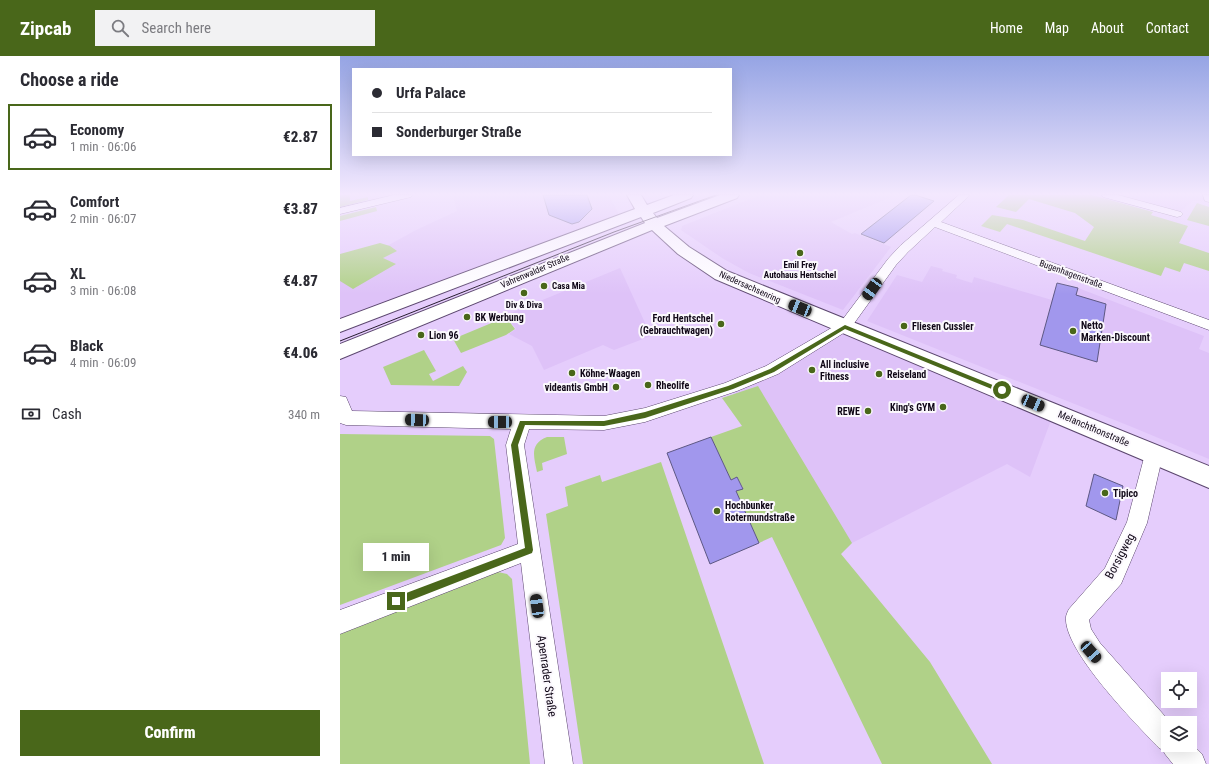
<!DOCTYPE html>
<meta charset="utf-8">
<style>
body{margin:0;font-family:"Roboto Condensed",sans-serif;background:#f2f2f3;color:#2b2b33;height:100vh;display:flex;flex-direction:column;font-size:15px;white-space:nowrap}
*{box-sizing:border-box;margin:0}
p{font-size:13px;color:#7c7c81}
.icon{flex:none;width:22px;height:22px;fill:none;stroke:currentColor;stroke-width:2;stroke-linecap:round;stroke-linejoin:round}
.map{position:relative;flex:1;overflow:hidden}
.side{display:flex;flex-direction:column;background:#fff;width:340px}
.side>*{flex:none}
.hud{position:absolute;left:12px;top:12px;width:380px;height:88px;border-radius:0px;box-shadow:0 4px 16px #0002;display:grid;align-content:center;height:88px;padding:0 20px;background:#fff}
.buttons{position:absolute;left:821px;top:616px;display:grid;gap:8px}
.buttons a{display:grid;place-items:center;width:36px;height:36px;border-radius:0px;background:#fff;box-shadow:0 4px 16px #0002;font-size:20px}
.end{position:absolute;width:18px;height:18px;margin:-9px;border:5px solid #49671a;background:#fff;box-shadow:0 0 0 2px #fff}
.from{border-radius:50%}
.bubble{position:absolute;height:28px;border-radius:0px;background:#fff;box-shadow:0 4px 16px #0002;font-size:13px;font-weight:800;line-height:28px;text-align:center}
.car{position:absolute;width:12px;height:24px;margin:-12px -6px;border-radius:5px;box-shadow:0 0 3px 1px #0007;background:linear-gradient(#222 24%,#8ab4d8 0 40%,#222 0 76%,#8ab4d8 0 86%,#222 0)}
.hud b{display:flex;align-items:center;gap:14px;height:38px;font-size:15px}
.hud b+b{border-top:1px solid #e1e1e2}
.hud i{width:10px;height:10px;background:#2b2b33}
ul{padding:0;list-style:none}
li{display:flex;align-items:center;gap:12px;height:66px;margin:0 8px 6px;padding:0 12px;border:2px solid transparent;border-radius:0px}
li div{flex:1}
li b{display:block;font-size:15px}
li em{font-style:normal;font-weight:800}
li.active{border-color:#49671a}
li>.icon{width:36px;height:36px;stroke-width:1.5}
h2{padding:0 20px;font-size:18px;line-height:48px}
.pay{display:flex;align-items:center;gap:10px;height:44px;padding:0 20px;font-size:15px}
.pay p{margin-inline-start:auto}
.button{display:flex;gap:8px;margin-top:auto;padding:8px 20px}
.button a{flex:1;height:46px;border-radius:0px;background:#49671a;color:#fff;font-size:16px;font-weight:800;line-height:46px;text-align:center}
header{display:flex;align-items:center;gap:24px;box-sizing:border-box;height:56px;padding:0 20px;background:#49671a;color:#fff}
header strong{font-size:19px}
nav{display:flex;gap:22px;margin-inline-start:auto;font-size:14px}
.search{width:280px;height:36px;background:#f2f2f3;display:flex;align-items:center;gap:10px;box-sizing:border-box;padding:0 14px;border-radius:0px;color:#7c7c81;font-size:15px}
main{display:flex;flex:1;min-height:0}
.map>svg:first-child{display:block}
</style>
<header>
<strong>Zipcab</strong>
<div class="search"><svg class="icon" aria-label="search" viewBox="0 0 24 24"><circle cx="10" cy="10" r="6"/><path d="M15 15l6 6"/></svg>Search here</div>
<nav><a>Home</a><a>Map</a><a>About</a><a>Contact</a></nav>
</header>
<main>
<section class="side">
<h2>Choose a ride</h2>
<ul>
<li class="active"><svg class="icon" aria-label="car" viewBox="0 0 24 24"><path d="M5 17H2v-5l4-1 3-4h7l3 4 3 1v5h-3M9 17h6M6 11h13"/><circle cx="7" cy="17" r="2"/><circle cx="17" cy="17" r="2"/></svg><div><b>Economy</b><p>1 min · 06:06</p></div><em>€2.87</em></li>
<li><svg class="icon" aria-label="car" viewBox="0 0 24 24"><path d="M5 17H2v-5l4-1 3-4h7l3 4 3 1v5h-3M9 17h6M6 11h13"/><circle cx="7" cy="17" r="2"/><circle cx="17" cy="17" r="2"/></svg><div><b>Comfort</b><p>2 min · 06:07</p></div><em>€3.87</em></li>
<li><svg class="icon" aria-label="car" viewBox="0 0 24 24"><path d="M5 17H2v-5l4-1 3-4h7l3 4 3 1v5h-3M9 17h6M6 11h13"/><circle cx="7" cy="17" r="2"/><circle cx="17" cy="17" r="2"/></svg><div><b>XL</b><p>3 min · 06:08</p></div><em>€4.87</em></li>
<li><svg class="icon" aria-label="car" viewBox="0 0 24 24"><path d="M5 17H2v-5l4-1 3-4h7l3 4 3 1v5h-3M9 17h6M6 11h13"/><circle cx="7" cy="17" r="2"/><circle cx="17" cy="17" r="2"/></svg><div><b>Black</b><p>4 min · 06:09</p></div><em>€4.06</em></li>
</ul>
<div class="pay"><svg class="icon" aria-label="cash" viewBox="0 0 24 24"><path d="M3 7h18v10H3z"/><circle cx="12" cy="12" r="2"/></svg>Cash<p>340 m</p></div>
<div class="button"><a>Confirm</a></div>
</section>
<div class="map">
<svg width="869" height="708" viewBox="0 0 869 708">
<rect width="100%" height="100%" fill="#e5cdfc"/>
<path fill="#dec2f8" d="M113 139H269L281 162 0 270V216L76 174 117 155Z
M420 139H556L491 166 512 178 515 177 551 191 503 254 409 217 382 202 341 174 342 170Z
M767 139H868L869 146 853 145 837 158Z
M591 210 603 213 602 215 617 219 616 222 632 227 634 221 712 244 717 227 738 232 864 280 859 293 869 297V403L792 371 527 265 557 219 582 226Z
M280 212 311 280 274 294 263 289 204 314 192 290 169 278 176 273 166 259Z
M505 270 714 356 690 421 667 408 512 487 501 497 472 476 391 331Z"/>
<path fill="#b0d188" d="M0 139H10V145L28 141V144L0 151Z
M669 139H752L813 156 811 159 848 170 839 187 869 197V215L844 207 840 216 825 211 821 220 667 168 660 176 641 170 652 159 683 164 745 185 754 171 735 157 689 143 676 156 656 151Z
M857 147 869 151V170L847 164Z
M36 151 37 155 0 165V160Z
M40 187 50 190 57 195 43 202 56 208 13 233 0 225V198Z
M166 261 175 273 166 279 121 297 113 283Z
M84 294 96 315 89 318 93 325 123 310 127 316 119 330 51 329 43 311Z
M418 330 512 487 501 498 590 606 652 708H542L432 481 419 487 396 435 403 432 397 421 391 424 371 381 402 370 382 342Z
M0 378 150 380 154 383 165 482 161 489 0 549Z
M207 381H224L227 398 202 407 203 414 197 416C194 401 189 388 207 381Z
M321 406 424 708H243L206 458 228 450 225 431 260 419 262 426Z
M158 516 167 518 172 523 190 708H0V578Z"/>
<path fill="#a197ed" stroke="#5d5883" d="M203 139H247L252 153 239 166 232 168 209 159Z
M571 139H575L594 145 544 187 521 178Z
M717 227 738 232 736 239 766 248 757 306 700 289Z
M371 381 391 424 397 421 403 433 396 435 419 487 370 508 327 397Z
M754 418 783 430 776 464 746 450Z"/>
<g fill="none" stroke-linecap="round" stroke-linejoin="round">
<g stroke="#5c476f" stroke-width="1">
<path id="street" d="M54 139H72L71 141 0 158V152Z
M619 139H630L601 166 869 264V274L595 171 568 196 556 209 510 273 438 318 397 335 305 366 264 374 189 373 184 389 233 708H205L181 507 0 578V554L178 488 166 389 171 373 6 369 0 367V340L6 341 12 355 264 360 305 352 385 327 426 310 500 267 548 203 560 190Z
M762 139H778L841 156 843 158 841 160 837 161 763 141Z
M863 139H869V146L865 145Z
M814 390 820 393 823 398 807 467 781 528 749 564 751 573 760 587 831 667H828V689H850V686L862 698 866 708H833L825 698 823 694 819 692C796 668 723 594 726 561 726 559 728 555 729 553L765 512 787 466 805 398 808 393Z"/>
</g>
<g stroke="#5c476f" stroke-width="2">
<path id="secondary" d="M287 139H301L307 149 334 139H353L351 142 313 157 317 162 380 139H399L397 142 324 170 349 191 387 215 869 410V432L375 223 338 198 312 174 0 303V288L305 167 301 161 0 276V263L295 153Z"/>
</g>
<use href="#street" fill="#fff" fill-rule="evenodd"/>
<use href="#secondary" fill="#fff" fill-rule="evenodd"/>
<path stroke="#281d30" stroke-width="1" d="M0 285 274 176 376 139"/>
</g>
<linearGradient id="sky" x2="0" y2="1"><stop stop-color="#95a4e4"/><stop offset="0.58" stop-color="#f3e8fe"/><stop offset="1" stop-color="#f3e8fe" stop-opacity="0"/></linearGradient>
<rect width="869" height="238" fill="url(#sky)"/>
<path fill="#49671a" d="M505 269 665 334 662 336H659L505 273 434 316 393 333 305 362 264 370 185 369 178 389 193 494 192 497 56 550 53 548 51 545 53 542 185 492 171 389 180 365H264L305 356 388 330 430 313Z"/>
<g fill="#49671a" stroke="#fbf8fd" stroke-width="1.5">
<circle cx="460" cy="197" r="4"/>
<circle cx="204" cy="230" r="4"/>
<circle cx="184" cy="237" r="4"/>
<circle cx="127" cy="261" r="4"/>
<circle cx="381" cy="268" r="4"/>
<circle cx="564" cy="270" r="4"/>
<circle cx="733" cy="275" r="4"/>
<circle cx="81" cy="279" r="4"/>
<circle cx="472" cy="314" r="4"/>
<circle cx="232" cy="317" r="4"/>
<circle cx="539" cy="318" r="4"/>
<circle cx="308" cy="329" r="4"/>
<circle cx="276" cy="331" r="4"/>
<circle cx="603" cy="351" r="4"/>
<circle cx="528" cy="355" r="4"/>
<circle cx="765" cy="437" r="4"/>
<circle cx="377" cy="455" r="4"/>
</g>
<g text-anchor="middle" stroke-width="4" stroke-linejoin="round" paint-order="stroke">
<g font-size="9" font-weight="bold" fill="#100717" stroke="#fbf8fd">
<text x="460" y="212">Emil Frey<tspan x="460" dy="10">Autohaus Hentschel</tspan></text>
<text x="212" y="233" text-anchor="start">Casa Mia</text>
<text x="184" y="252">Div &amp; Diva</text>
</g>
<g font-size="9" fill="#100717" stroke="#fbf8fd">
<text transform="translate(195 215) rotate(-23)" y="3">Vahrenwalder Straße</text>
<text transform="translate(731 218) rotate(20)" y="3">Bugenhagenstraße</text>
<text transform="translate(410 231) rotate(24)" y="3">Niedersachsenring</text>
</g>
<g font-size="10" font-weight="bold" fill="#100717" stroke="#fbf8fd" text-anchor="start">
<text x="135" y="265">BK Werbung</text>
<text x="373" y="266" text-anchor="end">Ford Hentschel<tspan x="373" dy="12">(Gebrauchtwagen)</tspan></text>
<text x="741" y="273">Netto<tspan x="741" dy="12">Marken-Discount</tspan></text>
<text x="572" y="274">Fliesen Cussler</text>
<text x="89" y="283">Lion 96</text>
<text x="480" y="312">All inclusive<tspan x="480" dy="12">Fitness</tspan></text>
<text x="240" y="321">Köhne-Waagen</text>
<text x="547" y="322">Reiseland</text>
<text x="316" y="333">Rheolife</text>
<text x="268" y="335" text-anchor="end">videantis GmbH</text>
<text x="595" y="355" text-anchor="end">King's GYM</text>
<text x="520" y="359" text-anchor="end">REWE</text>
<text x="773" y="441">Tipico</text>
<text x="385" y="453">Hochbunker<tspan x="385" dy="12">Rotermundstraße</tspan></text>
</g>
<g font-size="10" fill="#100717" stroke="#fbf8fd">
<text transform="translate(754 372) rotate(23)" y="4">Melanchthonstraße</text>
</g>
<g font-size="12" fill="#100717" stroke="#fbf8fd">
<text transform="translate(780 500) rotate(-62)" y="4">Borsigweg</text>
<text transform="translate(207 620) rotate(82)" y="4">Apenrader Straße</text>
</g>
</g>
</svg>
<div class="buttons">
<a><svg class="icon" aria-label="locate" viewBox="0 0 24 24"><circle cx="12" cy="12" r="6"/><path d="M12 2v4M12 18v4M2 12h4M18 12h4"/></svg></a>
<a><svg class="icon" aria-label="layers" viewBox="0 0 24 24"><path d="M12 4l9 5-9 5-9-5zM3 14l9 5 9-5"/></svg></a>
</div>
<i class="end from" style="left:662px;top:334px"></i>
<i class="end" style="left:56px;top:545px"></i>
<div class="bubble" style="left:23px;top:487px;width:66px">1 min</div>
<i class="car" style="left:532px;top:233px;rotate:216deg"></i>
<i class="car" style="left:460px;top:252px;rotate:292deg"></i>
<i class="car" style="left:693px;top:347px;rotate:113deg"></i>
<i class="car" style="left:77px;top:364px;rotate:272deg"></i>
<i class="car" style="left:160px;top:366px;rotate:270deg"></i>
<i class="car" style="left:197px;top:550px;rotate:352deg"></i>
<i class="car" style="left:751px;top:596px;rotate:139deg"></i>
<div class="hud">
<b><i class="from"></i>Urfa Palace</b>
<b><i></i>Sonderburger Straße</b>
</div>
</div>
</main>
